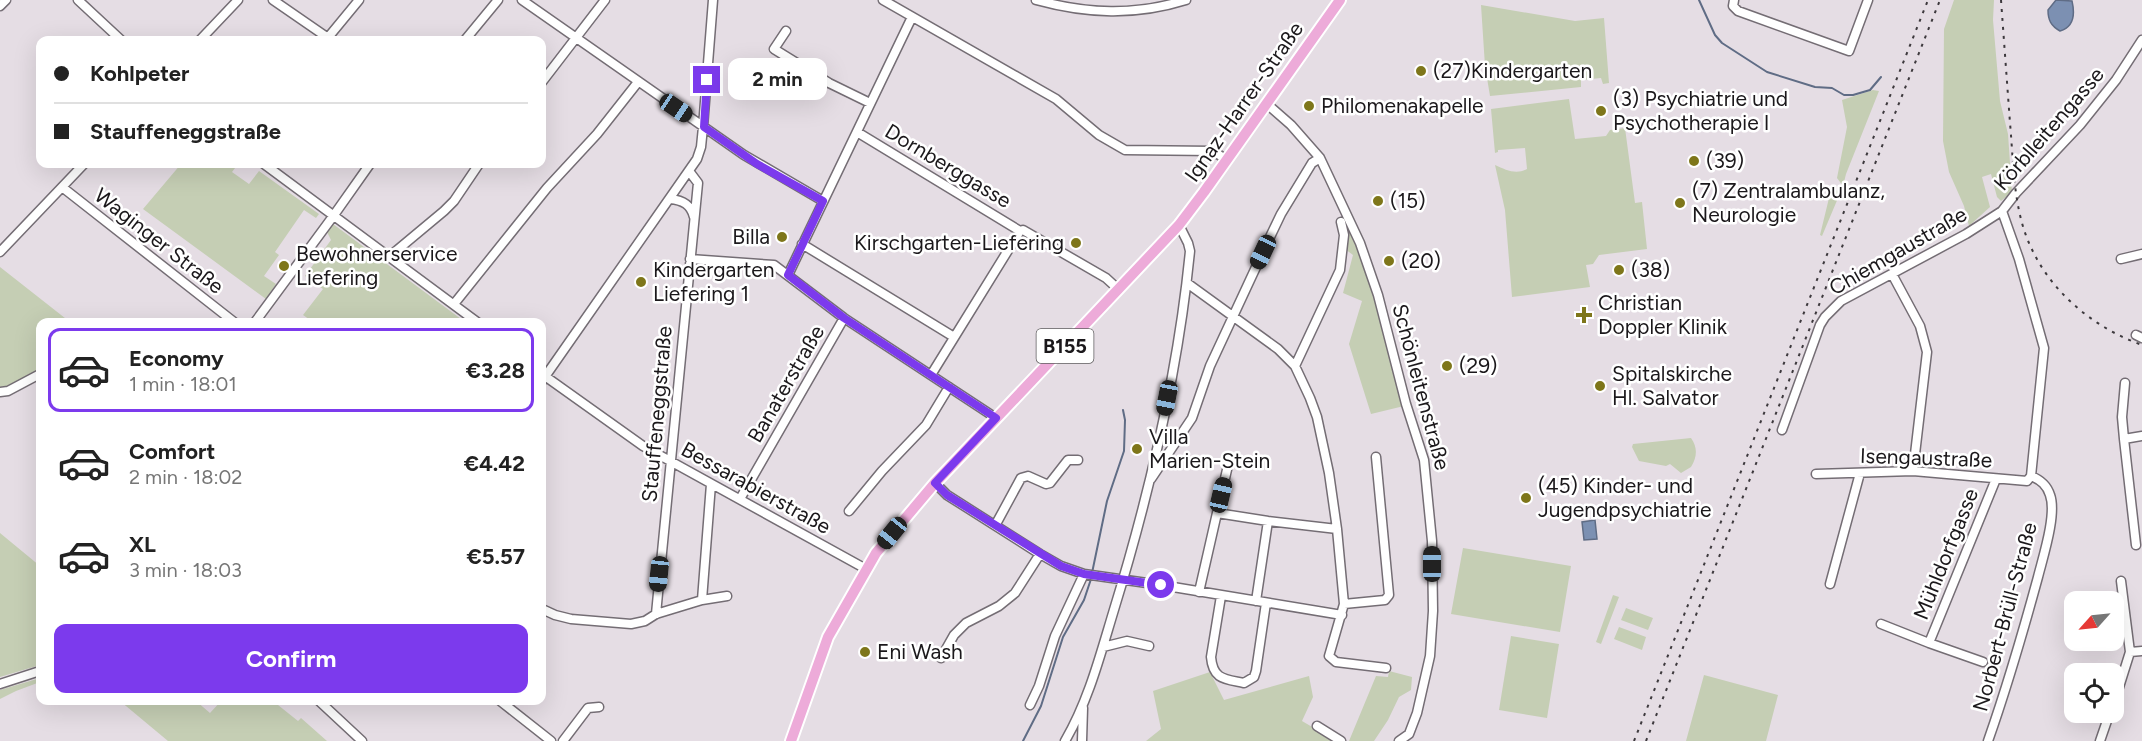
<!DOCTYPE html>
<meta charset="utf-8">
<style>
body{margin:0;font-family:Figtree,sans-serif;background:#f2f2f2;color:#222;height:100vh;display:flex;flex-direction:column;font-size:22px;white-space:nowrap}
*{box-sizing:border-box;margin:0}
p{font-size:20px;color:#767676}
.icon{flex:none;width:33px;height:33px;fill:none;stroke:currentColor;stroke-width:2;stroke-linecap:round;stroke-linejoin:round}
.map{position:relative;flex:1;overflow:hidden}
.side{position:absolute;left:36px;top:318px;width:510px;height:387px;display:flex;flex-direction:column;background:#fff;border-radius:12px;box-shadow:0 6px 24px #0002}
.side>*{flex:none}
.top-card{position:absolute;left:36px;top:36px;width:510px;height:132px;border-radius:12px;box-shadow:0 6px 24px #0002;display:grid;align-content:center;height:132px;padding:0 18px;background:#fff}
.needle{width:39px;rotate:243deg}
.buttons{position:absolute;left:2064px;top:591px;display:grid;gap:12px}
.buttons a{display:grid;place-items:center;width:60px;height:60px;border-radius:12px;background:#fff;box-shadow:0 6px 24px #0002;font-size:30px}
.end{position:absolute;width:27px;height:27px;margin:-14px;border:8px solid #7c3aed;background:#fff;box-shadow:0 0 0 3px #fff}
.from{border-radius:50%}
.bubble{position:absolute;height:42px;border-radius:12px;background:#fff;box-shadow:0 6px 24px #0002;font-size:20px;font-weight:700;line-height:42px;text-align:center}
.car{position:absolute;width:18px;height:36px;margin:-18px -9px;border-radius:8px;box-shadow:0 0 4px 2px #0007;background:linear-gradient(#222 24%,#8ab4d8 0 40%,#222 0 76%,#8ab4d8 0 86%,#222 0)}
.top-card b{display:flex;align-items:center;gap:21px;height:57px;font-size:22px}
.top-card b+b{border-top:2px solid #e0e0e0}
.top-card i{width:15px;height:15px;background:#222}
ul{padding:10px 0 0;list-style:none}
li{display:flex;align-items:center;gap:18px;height:84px;margin:0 12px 9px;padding:0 6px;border:3px solid transparent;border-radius:12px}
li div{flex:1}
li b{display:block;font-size:22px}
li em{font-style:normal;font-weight:700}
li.on{border-color:#7c3aed}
li>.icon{width:54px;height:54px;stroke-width:1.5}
.action{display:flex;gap:12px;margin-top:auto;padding:12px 18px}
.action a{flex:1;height:69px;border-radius:12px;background:#7c3aed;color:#fff;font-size:24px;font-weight:700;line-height:69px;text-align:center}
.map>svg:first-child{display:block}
</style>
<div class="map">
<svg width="2142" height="741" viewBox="0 0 2142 741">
<rect width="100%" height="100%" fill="#e5dde4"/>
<path fill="#c5ceb4" d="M1954 0H1994L1993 20 2000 101 2008 134 2012 192 2001 201 1997 197 1991 174 1982 177 1990 207 1969 226 1964 206 1949 172 1943 141 1944 29Z
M1481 5 1575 21 1604 18 1609 83 1603 84 1601 78 1581 80V87L1490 96 1485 66Z
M1873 90 1879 91 1846 174 1843 186 1837 178 1847 127 1842 100Z
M1569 99 1575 139 1606 136 1610 130 1625 128 1635 203 1642 202 1647 249 1599 255 1593 264 1586 265 1590 287 1512 297 1505 210 1495 165C1506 170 1516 175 1527 169L1525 148 1498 150V152L1495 153 1491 109Z
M181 164H238L232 172 249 184 259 171 319 214 316 218 304 210 275 252 279 255 264 276 276 284 266 299 143 209Z
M1834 190 1841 191 1822 236 1820 235 1830 194Z
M1345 214 1369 277 1404 406 1371 414 1349 344 1362 301 1343 293 1353 255 1345 249 1343 220Z
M333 224 461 319 459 322H313L303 315 323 289 305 276 331 240 327 232Z
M0 267 70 322H40V369L5 388H0Z
M1691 438C1698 448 1697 457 1691 467L1681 473 1670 464 1666 466 1639 461 1632 447 1633 444Z
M0 533 40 566V665L0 677Z
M1463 548 1571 566 1560 632 1451 614Z
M1613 595 1619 597 1601 644 1596 642Z
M1626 608 1653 618 1648 630 1621 620Z
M1619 627 1646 637 1642 650 1614 639Z
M1511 636 1559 644 1547 718 1499 710Z
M1389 671 1412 677 1411 690 1399 697 1388 720 1374 741H1349L1376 676 1388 677Z
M1210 672 1224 700 1309 676 1313 697 1302 721 1336 741H1146L1161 729 1153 691Z
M1704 675 1778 695 1766 741H1686Z
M40 678V682L16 691 0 699V690Z
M120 701H196L210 713 221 701H273L298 721 301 718 327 741H168Z"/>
<path fill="#7c90b2" stroke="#5f6c85" stroke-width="1.5" d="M2056 0 2072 1C2075 14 2074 27 2060 31 2051 26 2048 20 2048 10Z
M1595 520 1597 539 1584 540 1582 522Z"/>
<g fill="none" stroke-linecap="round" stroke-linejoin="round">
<path stroke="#5f6c85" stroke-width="2" d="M1699 0 1715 35 1722 43 1767 72 1815 87 1832 88 1844 95H1853L1870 90 1881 77
M1092 573 1107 501 1124 451 1125 420 1123 410
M1023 741 1041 706 1063 637 1084 600 1091 579"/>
<g stroke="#746d74" stroke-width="11">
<path id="minor" d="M78 0 121 40
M273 0 331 40
M522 0 744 155 823 201
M883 0 1056 99 1099 135 1125 150 1213 151 1227 160
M1036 0C1087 14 1135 16 1186 0
M1734 0 1733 6 1738 11 1849 51 1868 0
M0 6 6 0
M786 31 774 49 829 83 870 103
M200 40 238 0
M326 40 359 0
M465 40 498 0
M542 82 605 0
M1267 104 1291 125 1320 158 1360 243 1378 295 1406 404 1424 460 1432 541 1433 611 1430 656 1417 713 1409 734 1399 741
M857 132 1020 231 1023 230 1106 278 1118 289
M264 164 477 322
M62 187 234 322
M670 199C683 200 691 205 694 217
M2002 211 2019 259 2044 348 2031 476
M802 244 954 337
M0 252 84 164
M390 256 444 211 454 201 479 164
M690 259 774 265 844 318 996 418
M2121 259 2142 254
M1892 274 1920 326 1927 352 1913 471
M788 275 912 17
M1187 283 1278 349 1295 366 1310 398 1317 417 1329 473 1337 529 1344 604 1329 656 1336 662 1386 668
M454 304 547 188 597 134 638 82
M255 322 334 215 370 164
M2136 335 2142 338
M1295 366 1340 270 1344 235 1341 222
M542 374 643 446 866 569
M931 375 1020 231
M542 381 697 159 701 147 703 127 713 0
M0 392 8 391 40 374
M1782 430 1820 325 1825 317 1841 301 1966 234 2002 211 2016 193 2080 125 2116 80 2142 40
M2124 439 2122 417 2125 383
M1816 474 1913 471 2027 481 2031 476
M1151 479 1192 418 1210 366 1270 237 1281 214 1312 163 1320 158
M935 483 947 495 1040 554 1061 566 1084 574 1161 585 1342 615
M740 499 844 318
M849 511 882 471 926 425 949 387
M1217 513 1229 461
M996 524 1021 478 1028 476 1046 484 1050 483 1068 460H1078
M2136 545 2124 439 2142 436
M1830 584 1860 473
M1199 592 1217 513 1268 521 1337 529
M1221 596 1211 657C1213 680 1225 679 1244 683L1254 677 1256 671 1266 603
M702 600 711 484
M1256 601 1268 521
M1344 604 1385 600 1389 595 1376 457
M542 609 555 615 571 619 631 624 645 621 656 614 702 600 727 596
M656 614 698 183 689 171
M1881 624 1929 643
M1103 647 1127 641 1149 646
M2130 652 2142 651
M941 658 954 635 966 623 999 606 1015 593 1040 554
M1983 662 1929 643 1996 479
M0 684 40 671
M318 700 362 741
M499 700 551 741
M2114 703 2130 652 2121 581
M1030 705 1039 686 1055 636 1084 574
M1317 726 1341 741
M563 741 588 708 599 707
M1065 741C1088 702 1100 656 1113 613 1149 496 1178 373 1190 251L1188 243 1179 225
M1082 741 1083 708
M1988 741C2007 687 2023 632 2038 577 2043 557 2057 514 2050 495 2047 485 2041 480 2031 476
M2100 741 2110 712"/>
</g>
<g stroke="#fff" stroke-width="14">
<path id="major" d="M791 741 828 637 876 553 935 483 1179 225 1204 192 1340 0"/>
</g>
<use href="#minor" stroke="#fff" stroke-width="8"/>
<use href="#major" stroke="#edabd9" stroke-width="10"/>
<path stroke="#3d393d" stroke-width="2" stroke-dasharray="3 6" stroke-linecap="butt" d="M2001 0C2004 41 2007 82 2010 123 2013 156 2013 190 2022 223 2038 281 2086 325 2142 345
M1634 741 1928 0
M1646 741 1940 0"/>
</g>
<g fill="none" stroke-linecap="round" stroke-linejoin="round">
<path stroke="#7c3aed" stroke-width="8" d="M707 80 704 127 757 164 823 201 788 275 844 318 996 418 935 483 947 495 1061 566 1084 574 1161 585"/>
</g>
<g fill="#7e761a" stroke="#fff" stroke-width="2">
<circle cx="1421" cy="71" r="6"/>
<circle cx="1309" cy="106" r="6"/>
<circle cx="1601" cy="111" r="6"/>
<circle cx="1694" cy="161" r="6"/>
<circle cx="1378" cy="201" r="6"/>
<circle cx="1680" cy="203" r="6"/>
<circle cx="782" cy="237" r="6"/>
<circle cx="1076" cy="243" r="6"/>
<circle cx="1389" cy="261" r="6"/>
<circle cx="284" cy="266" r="6"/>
<circle cx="1619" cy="270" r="6"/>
<circle cx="641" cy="282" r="6"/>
<path d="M1581 306h6v6h6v6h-6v6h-6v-6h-6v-6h6z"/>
<circle cx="1447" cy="366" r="6"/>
<circle cx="1600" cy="386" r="6"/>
<circle cx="1137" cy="449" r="6"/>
<circle cx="1526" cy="498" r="6"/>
<circle cx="865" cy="652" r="6"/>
</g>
<g text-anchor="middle" stroke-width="5" stroke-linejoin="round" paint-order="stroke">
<rect fill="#fff" stroke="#5f5d5f" stroke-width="1.5" x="1036.5" y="329" width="57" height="34" rx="4.5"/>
<g font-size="20" font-weight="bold" fill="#1b181b">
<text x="1065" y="353">B155</text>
</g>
<g font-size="21" fill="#1b181b" stroke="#fff" text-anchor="start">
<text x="1433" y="78">(27)Kindergarten</text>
<text x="1613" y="106">(3) Psychiatrie und<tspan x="1613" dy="24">Psychotherapie I</tspan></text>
<text x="1321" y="113">Philomenakapelle</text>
<text x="1706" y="168">(39)</text>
<text x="1692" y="198">(7) Zentralambulanz,<tspan x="1692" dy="24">Neurologie</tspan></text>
<text x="1390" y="208">(15)</text>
<text x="770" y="244" text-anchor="end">Billa</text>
<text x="1064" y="250" text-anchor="end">Kirschgarten-Liefering</text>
<text x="296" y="261">Bewohnerservice<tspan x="296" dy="24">Liefering</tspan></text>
<text x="1401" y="268">(20)</text>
<text x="653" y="277">Kindergarten<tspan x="653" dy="24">Liefering 1</tspan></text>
<text x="1631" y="277">(38)</text>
<text x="1598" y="310">Christian<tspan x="1598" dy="24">Doppler Klinik</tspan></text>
<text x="1459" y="373">(29)</text>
<text x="1612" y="381">Spitalskirche<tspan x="1612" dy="24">Hl. Salvator</tspan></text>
<text x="1149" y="444">Villa<tspan x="1149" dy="24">Marien-Stein</tspan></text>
<text x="1538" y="493">(45) Kinder- und<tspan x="1538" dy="24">Jugendpsychiatrie</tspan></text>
<text x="877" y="659">Eni Wash</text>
</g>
<g font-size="21" fill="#1b181b" stroke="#fff">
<text transform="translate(1244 102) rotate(-55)" y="7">Ignaz-Harrer-Straße</text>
<text transform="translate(2049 129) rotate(-49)" y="7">Körblleitengasse</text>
<text transform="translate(948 166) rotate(31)" y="7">Dornberggasse</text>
<text transform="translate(159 241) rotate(38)" y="7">Waginger Straße</text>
<text transform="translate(1898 251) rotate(-30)" y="7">Chiemgaustraße</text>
<text transform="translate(786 384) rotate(-60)" y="7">Banaterstraße</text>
<text transform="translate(1421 387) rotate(75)" y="7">Schönleitenstraße</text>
<text transform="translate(657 414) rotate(-85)" y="7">Stauffeneggstraße</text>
<text transform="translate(1926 458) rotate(2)" y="7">Isengaustraße</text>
<text transform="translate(756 488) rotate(29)" y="7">Bessarabierstraße</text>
<text transform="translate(1946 554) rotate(-68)" y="7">Mühldorfgasse</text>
<text transform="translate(2005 617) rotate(-75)" y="7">Norbert-Brüll-Straße</text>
</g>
</g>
</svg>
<div class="buttons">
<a><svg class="needle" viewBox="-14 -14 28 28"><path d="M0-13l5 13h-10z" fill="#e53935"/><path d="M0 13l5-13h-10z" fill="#767676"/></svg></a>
<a><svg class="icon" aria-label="locate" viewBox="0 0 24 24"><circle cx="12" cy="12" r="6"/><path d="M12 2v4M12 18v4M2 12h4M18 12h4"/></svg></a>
</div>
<i class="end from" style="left:1161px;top:585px"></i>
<i class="end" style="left:707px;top:80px"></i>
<div class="bubble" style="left:728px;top:58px;width:99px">2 min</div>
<i class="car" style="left:676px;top:108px;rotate:124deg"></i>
<i class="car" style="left:1263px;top:252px;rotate:205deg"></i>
<i class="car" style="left:1167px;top:398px;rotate:191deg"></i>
<i class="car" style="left:1221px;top:495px;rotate:13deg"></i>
<i class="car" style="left:892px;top:533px;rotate:219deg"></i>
<i class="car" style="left:1432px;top:564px;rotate:0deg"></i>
<i class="car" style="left:659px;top:574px;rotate:186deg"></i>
<div class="top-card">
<b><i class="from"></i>Kohlpeter</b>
<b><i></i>Stauffeneggstraße</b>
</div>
<section class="side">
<ul>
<li class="on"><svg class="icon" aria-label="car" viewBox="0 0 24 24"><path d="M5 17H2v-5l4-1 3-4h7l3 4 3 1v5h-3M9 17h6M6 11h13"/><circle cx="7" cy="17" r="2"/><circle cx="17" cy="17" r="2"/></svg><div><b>Economy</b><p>1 min · 18:01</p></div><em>€3.28</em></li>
<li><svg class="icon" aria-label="car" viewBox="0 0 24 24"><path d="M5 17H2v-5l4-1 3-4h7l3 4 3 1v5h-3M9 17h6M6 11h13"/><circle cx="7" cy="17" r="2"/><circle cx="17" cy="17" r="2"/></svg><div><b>Comfort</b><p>2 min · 18:02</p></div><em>€4.42</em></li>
<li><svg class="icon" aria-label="car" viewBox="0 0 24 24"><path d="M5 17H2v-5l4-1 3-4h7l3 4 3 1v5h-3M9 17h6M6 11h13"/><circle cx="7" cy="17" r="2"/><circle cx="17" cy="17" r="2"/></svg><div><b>XL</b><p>3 min · 18:03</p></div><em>€5.57</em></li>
</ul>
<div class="action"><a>Confirm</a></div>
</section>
</div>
